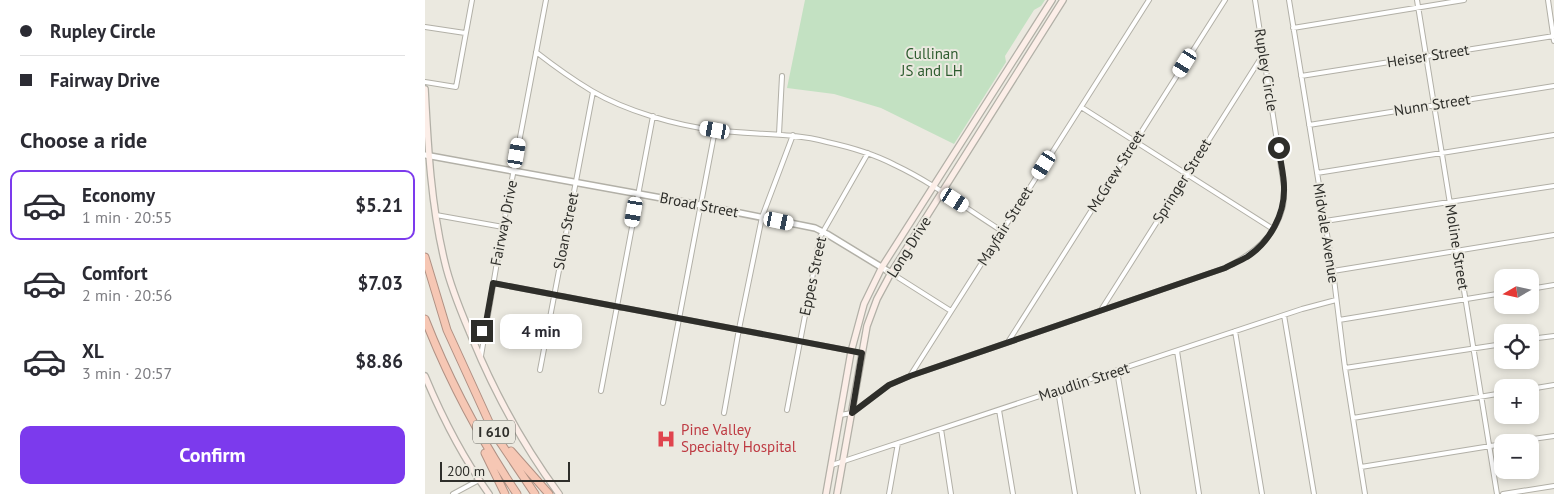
<!DOCTYPE html>
<meta charset="utf-8">
<style>
body{margin:0;font-family:"PT Sans",sans-serif;background:#f2f2f3;color:#2b2b33;height:100vh;display:flex;flex-direction:column;font-size:19px;white-space:nowrap}
*{box-sizing:border-box;margin:0}
p{font-size:16px;color:#7c7c81}
.icon{flex:none;width:28px;height:28px;fill:none;stroke:currentColor;stroke-width:2;stroke-linecap:round;stroke-linejoin:round}
.map{position:relative;flex:1;overflow:hidden}
.details{display:flex;flex-direction:column;background:#fff;width:425px}
.details>*{flex:none}
.top-card{display:grid;align-content:center;height:110px;padding:0 20px;background:#fff}
.needle{width:32px;rotate:261deg}
.fabs{position:absolute;left:1069px;top:269px;display:grid;gap:10px}
.fabs a{display:grid;place-items:center;width:45px;height:45px;border-radius:10px;background:#fff;box-shadow:0 2px 8px #0003;font-size:25px}
.scale{position:absolute;left:15px;bottom:12px;width:130px;box-sizing:border-box;padding-left:5px;border:2px solid #2e2e2a;border-top:0;font-size:14px;line-height:18px;white-space:nowrap;color:#2e2e2a;-webkit-text-stroke:4px #ebe9e0;paint-order:stroke}
.end{position:absolute;width:22px;height:22px;margin:-11px;border:6px solid #2e2e2a;background:#fff;box-shadow:0 0 0 2px #fff}
.from{border-radius:50%}
.bubble{position:absolute;height:35px;border-radius:10px;background:#fff;box-shadow:0 2px 8px #0003;font-size:16px;font-weight:600;line-height:35px;text-align:center}
.car{position:absolute;width:15px;height:30px;margin:-15px -8px;border-radius:6px;box-shadow:0 0 4px 1px #0007;background:linear-gradient(#fff 24%,#345 0 40%,#fff 0 76%,#345 0 86%,#fff 0)}
.top-card b{display:flex;align-items:center;gap:18px;height:48px;font-size:19px}
.top-card b+b{border-top:1px solid #e1e1e2}
.top-card i{width:12px;height:12px;background:#2b2b33}
ul{padding:0;list-style:none}
li{display:flex;align-items:center;gap:15px;height:70px;margin:0 10px 8px;padding:0 10px;border:2px solid transparent;border-radius:10px}
li div{flex:1}
li b{display:block;font-size:19px}
li em{font-style:normal;font-weight:600}
li.on{border-color:#7c3aed}
li>.icon{width:45px;height:45px;stroke-width:1.5}
h2{padding:0 20px;font-size:22px;line-height:60px}
.primary-button{display:flex;gap:10px;margin-top:auto;padding:10px 20px}
.primary-button a{flex:1;height:58px;border-radius:10px;background:#7c3aed;color:#fff;font-size:20px;font-weight:600;line-height:58px;text-align:center}
main{display:flex;flex:1;min-height:0}
.map>svg:first-child{display:block}
</style>
<main>
<section class="details">
<div class="top-card">
<b><i class="from"></i>Rupley Circle</b>
<b><i></i>Fairway Drive</b>
</div>
<h2>Choose a ride</h2>
<ul>
<li class="on"><svg class="icon" aria-label="car" viewBox="0 0 24 24"><path d="M5 17H2v-5l4-1 3-4h7l3 4 3 1v5h-3M9 17h6M6 11h13"/><circle cx="7" cy="17" r="2"/><circle cx="17" cy="17" r="2"/></svg><div><b>Economy</b><p>1 min · 20:55</p></div><em>$5.21</em></li>
<li><svg class="icon" aria-label="car" viewBox="0 0 24 24"><path d="M5 17H2v-5l4-1 3-4h7l3 4 3 1v5h-3M9 17h6M6 11h13"/><circle cx="7" cy="17" r="2"/><circle cx="17" cy="17" r="2"/></svg><div><b>Comfort</b><p>2 min · 20:56</p></div><em>$7.03</em></li>
<li><svg class="icon" aria-label="car" viewBox="0 0 24 24"><path d="M5 17H2v-5l4-1 3-4h7l3 4 3 1v5h-3M9 17h6M6 11h13"/><circle cx="7" cy="17" r="2"/><circle cx="17" cy="17" r="2"/></svg><div><b>XL</b><p>3 min · 20:57</p></div><em>$8.86</em></li>
</ul>
<div class="primary-button"><a>Confirm</a></div>
</section>
<div class="map">
<svg width="1129" height="494" viewBox="0 0 1129 494">
<rect width="100%" height="100%" fill="#ebe9e0"/>
<path fill="#c3e1c2" d="M380 0H620L616 6 609 10 580 56 581 62 529 144 456 108 409 94 362 88Z"/>
<g fill="none" stroke-linecap="round" stroke-linejoin="round">
<g stroke="#b2b0a7" stroke-width="6">
<path id="minor" d="M864 0 908 271 920 368 940 494
M992 0 1072 494
M1123 0 1129 41
M0 27 40 33
M868 28 1039 0
M111 52C129 66 147 79 167 91 201 111 250 125 289 130 327 135 365 132 402 142 425 147 449 154 470 165 508 183 542 209 577 231
M876 76 1129 36
M0 82 31 87 47 0
M656 107 848 229
M884 125 1129 86
M354 134 357 76
M892 173 1129 135
M11 215 78 227
M900 221 1129 186
M908 271 1129 235
M466 273 526 311
M68 283 437 353
M1105 289 1129 285
M676 310 839 53
M859 315 889 494
M914 320 1078 293
M810 331 837 494
M44 332H53L60 328
M1105 339 1129 336
M583 342 800 0
M752 351 774 494
M56 356 78 227 121 0
M920 368 1078 344
M115 370 168 92
M692 371 713 494
M485 376 724 0
M1105 389 1129 385
M633 390 650 494
M176 391 228 116
M238 403 290 130
M362 410 395 237 443 153
M574 410 588 494
M299 413 314 329 337 217 368 135
M415 415 427 413 464 385 485 376 800 268C828 254 850 238 858 206 859 200 859 193 859 186L830 0
M928 418 1078 393
M516 429 526 494
M1086 442 1129 436
M407 465 877 309 911 300
M936 467 1078 444
M28 494 54 480
M464 494 473 443
M1078 494 1129 486"/>
</g>
<g stroke="#b2b0a7" stroke-width="8">
<path id="tertiary" d="M0 155 275 205 390 228 402 234 466 273"/>
</g>
<g stroke="#b2b0a7" stroke-width="8">
<path id="secondary" d="M0 89C3 147 6 206 20 263 26 289 37 314 47 338 70 394 98 445 134 494
M0 376C17 417 38 458 64 494
M401 494 426 352 439 304 457 267 627 0
M412 494 442 326 452 299 466 273 638 0"/>
</g>
<g stroke="#b09184" stroke-width="9">
<path id="motorway" d="M0 257 22 330 38 365 69 433 110 494
M0 319C25 383 54 437 92 494
M86 451 124 494
M60 453 80 494"/>
</g>
<use href="#minor" stroke="#fff" stroke-width="4"/>
<use href="#tertiary" stroke="#fff" stroke-width="5"/>
<use href="#secondary" stroke="#fceee8" stroke-width="5.5"/>
<use href="#motorway" stroke="#f6c7b4" stroke-width="7"/>
</g>
<g fill="none" stroke-linecap="round" stroke-linejoin="round">
<path stroke="#2e2e2a" stroke-width="6" d="M57 331 60 328 68 283 437 353 427 413 464 385 485 376 800 268C807 264 815 261 822 257 845 242 860 214 859 187 859 174 855 161 854 148"/>
</g>
<defs>
<g id="hospital-bare" transform="scale(1.5)"><path d="M-5-5h3v3.5h4V-5h3V5h-3V1.5h-4V5h-3Z" fill="#e0444e" stroke="#ebe9e0" stroke-width="2.5" paint-order="stroke"/></g>
</defs>
<g fill-rule="evenodd">
<use href="#hospital-bare" x="241" y="439"/>
</g>
<g text-anchor="middle" stroke-width="4" stroke-linejoin="round" paint-order="stroke">
<rect fill="#ebe9e0" stroke="#676661" stroke-width="1" x="48" y="420.5" width="42" height="23" rx="4"/>
<g font-size="14" font-weight="bold" fill="#2e2e2a">
<text x="69" y="437">I 610</text>
</g>
<g font-size="15" fill="#2e5c2f" stroke="#ebe9e0">
<text x="507" y="59">Cullinan<tspan x="507" dy="17">JS and LH</tspan></text>
</g>
<g font-size="15" fill="#2e2e2a" stroke="#ebe9e0">
<text transform="translate(1003 56) rotate(-9)" y="5">Heiser Street</text>
<text transform="translate(841 70) rotate(81)" y="5">Rupley Circle</text>
<text transform="translate(1007 105) rotate(-9)" y="5">Nunn Street</text>
<text transform="translate(691 171) rotate(-58)" y="5">McGrew Street</text>
<text transform="translate(757 181) rotate(-58)" y="5">Springer Street</text>
<text transform="translate(274 205) rotate(11)" y="5">Broad Street</text>
<text transform="translate(79 223) rotate(-79)" y="5">Fairway Drive</text>
<text transform="translate(580 226) rotate(-58)" y="5">Mayfair Street</text>
<text transform="translate(141 231) rotate(-79)" y="5">Sloan Street</text>
<text transform="translate(901 233) rotate(81)" y="5">Midvale Avenue</text>
<text transform="translate(484 247) rotate(-58)" y="5">Long Drive</text>
<text transform="translate(1032 247) rotate(81)" y="5">Moline Street</text>
<text transform="translate(388 276) rotate(-78)" y="5">Eppes Street</text>
<text transform="translate(659 382) rotate(-18)" y="5">Maudlin Street</text>
</g>
<g font-size="15" fill="#be3a42" stroke="#ebe9e0" text-anchor="start">
<text x="256" y="435">Pine Valley<tspan x="256" dy="17">Specialty Hospital</tspan></text>
</g>
</g>
</svg>
<div class="fabs">
<a><svg class="needle" viewBox="-14 -14 28 28"><path d="M0-13l5 13h-10z" fill="#e53935"/><path d="M0 13l5-13h-10z" fill="#7c7c81"/></svg></a>
<a><svg class="icon" aria-label="locate" viewBox="0 0 24 24"><circle cx="12" cy="12" r="6"/><path d="M12 2v4M12 18v4M2 12h4M18 12h4"/></svg></a>
<a>+</a>
<a>−</a>
</div>
<div class="scale">200 m</div>
<i class="end from" style="left:854px;top:148px"></i>
<i class="end" style="left:57px;top:331px"></i>
<div class="bubble" style="left:75px;top:314px;width:82px">4 min</div>
<i class="car" style="left:760px;top:63px;rotate:212deg"></i>
<i class="car" style="left:290px;top:130px;rotate:280deg"></i>
<i class="car" style="left:92px;top:153px;rotate:10deg"></i>
<i class="car" style="left:619px;top:165px;rotate:212deg"></i>
<i class="car" style="left:530px;top:200px;rotate:123deg"></i>
<i class="car" style="left:209px;top:212px;rotate:190deg"></i>
<i class="car" style="left:354px;top:221px;rotate:102deg"></i>
</div>
</main>
